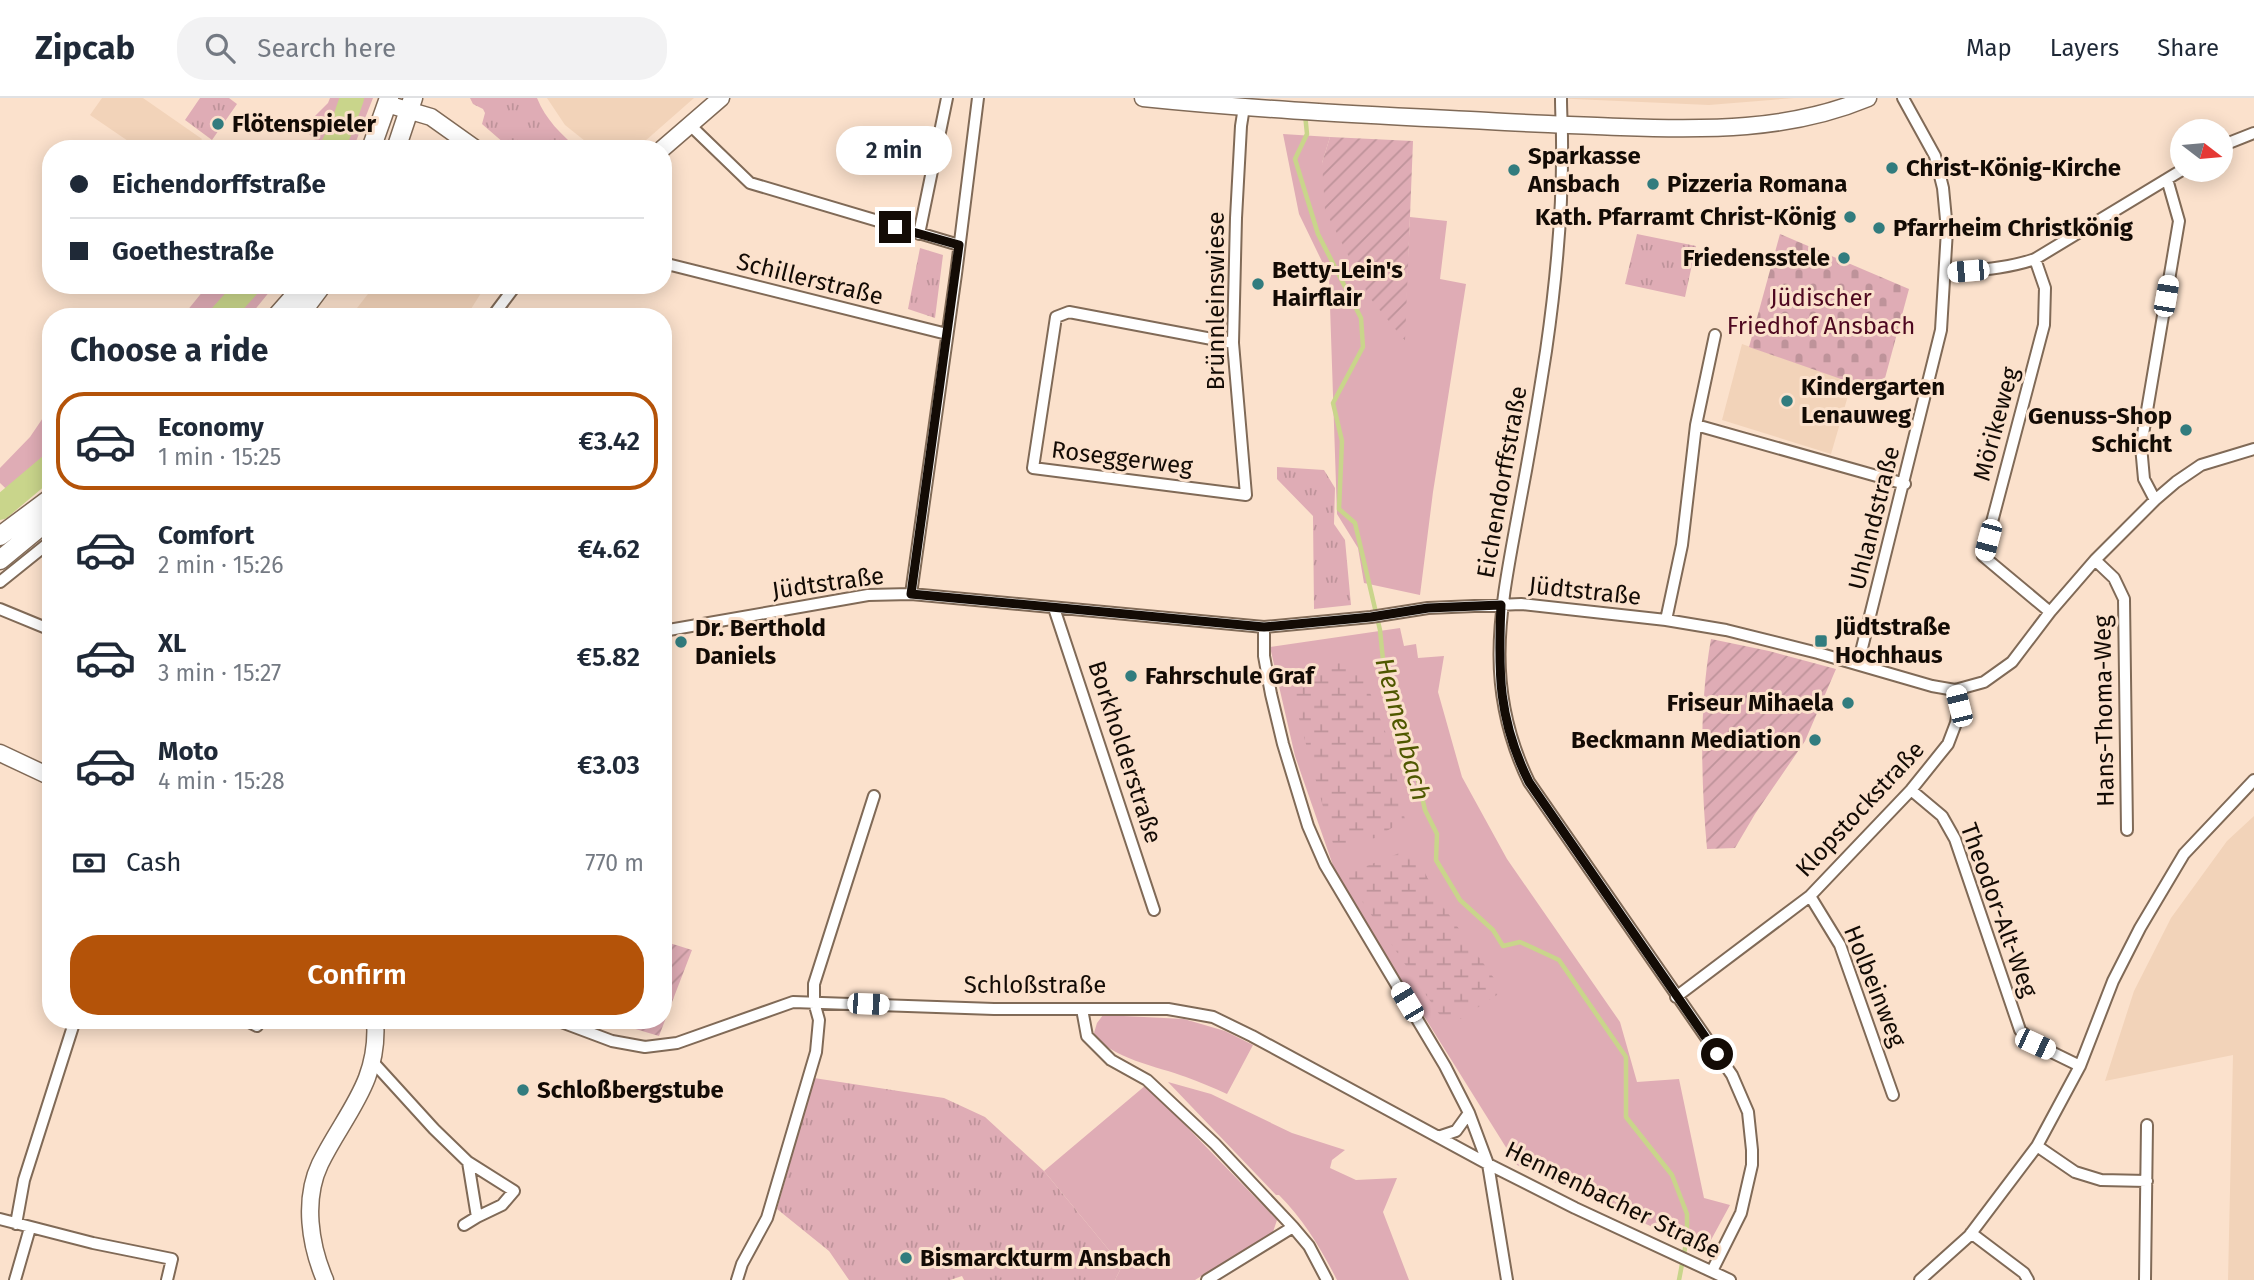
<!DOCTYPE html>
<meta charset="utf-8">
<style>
body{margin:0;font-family:"Fira Sans",sans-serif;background:#f2f2f3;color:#1f2937;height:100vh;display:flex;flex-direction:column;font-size:26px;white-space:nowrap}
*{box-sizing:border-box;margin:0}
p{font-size:23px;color:#747a83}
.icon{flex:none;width:38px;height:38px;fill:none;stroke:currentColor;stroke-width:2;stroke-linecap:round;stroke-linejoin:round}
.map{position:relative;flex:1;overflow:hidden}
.side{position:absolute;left:42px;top:210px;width:630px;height:721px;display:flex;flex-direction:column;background:#fff;border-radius:28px;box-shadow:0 4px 18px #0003}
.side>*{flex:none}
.banner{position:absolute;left:42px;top:42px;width:630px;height:154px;border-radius:28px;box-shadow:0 4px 18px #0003;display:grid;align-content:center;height:154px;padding:0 28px;background:#fff}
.needle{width:46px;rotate:106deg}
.fabs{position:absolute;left:2170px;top:21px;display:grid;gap:14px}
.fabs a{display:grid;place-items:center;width:63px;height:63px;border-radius:50%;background:#fff;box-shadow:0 4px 18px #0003;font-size:35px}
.end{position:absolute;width:32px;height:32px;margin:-16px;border:9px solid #130b05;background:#fff;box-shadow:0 0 0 4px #fff}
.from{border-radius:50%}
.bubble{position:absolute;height:49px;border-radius:24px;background:#fff;box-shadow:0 4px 18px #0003;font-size:23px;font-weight:600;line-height:49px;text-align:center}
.car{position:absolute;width:21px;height:42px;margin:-21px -10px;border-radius:9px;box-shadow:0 0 5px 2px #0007;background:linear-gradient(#fff 24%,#345 0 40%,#fff 0 76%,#345 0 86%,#fff 0)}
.banner b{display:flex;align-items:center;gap:24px;height:66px;font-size:26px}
.banner b+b{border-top:2px solid #e0e1e3}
.banner i{width:18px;height:18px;background:#1f2937}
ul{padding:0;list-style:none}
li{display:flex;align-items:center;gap:21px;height:98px;margin:0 14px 10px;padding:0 14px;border:4px solid transparent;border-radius:28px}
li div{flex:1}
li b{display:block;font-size:26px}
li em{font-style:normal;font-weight:600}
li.selected{border-color:#b45309}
li>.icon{width:63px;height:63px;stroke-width:1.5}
h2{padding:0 28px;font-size:32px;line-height:84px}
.pay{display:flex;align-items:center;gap:18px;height:77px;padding:0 28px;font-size:26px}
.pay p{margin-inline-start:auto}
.button{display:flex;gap:14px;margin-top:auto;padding:14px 28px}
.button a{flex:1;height:80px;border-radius:28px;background:#b45309;color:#fff;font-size:28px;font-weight:600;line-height:80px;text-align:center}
header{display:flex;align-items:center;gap:42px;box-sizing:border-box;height:98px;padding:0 35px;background:#fff;border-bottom:2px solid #e0e1e3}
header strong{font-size:33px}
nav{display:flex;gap:38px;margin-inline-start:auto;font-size:24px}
.search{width:490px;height:63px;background:#f2f2f3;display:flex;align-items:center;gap:18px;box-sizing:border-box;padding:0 24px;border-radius:28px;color:#747a83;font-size:26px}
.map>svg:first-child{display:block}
</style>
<header>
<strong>Zipcab</strong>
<div class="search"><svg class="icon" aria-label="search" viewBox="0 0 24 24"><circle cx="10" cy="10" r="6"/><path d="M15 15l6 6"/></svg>Search here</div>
<nav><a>Map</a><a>Layers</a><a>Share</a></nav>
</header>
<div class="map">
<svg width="2254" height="1182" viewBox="0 0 2254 1182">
<defs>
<pattern id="wetland-marsh" width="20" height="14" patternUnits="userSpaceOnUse" patternTransform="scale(1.75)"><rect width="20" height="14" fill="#dfacb5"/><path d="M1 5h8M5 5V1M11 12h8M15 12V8" fill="none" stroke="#be939a"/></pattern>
<pattern id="cemetery-stones" width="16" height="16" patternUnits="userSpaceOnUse" patternTransform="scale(1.75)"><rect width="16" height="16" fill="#dfacb5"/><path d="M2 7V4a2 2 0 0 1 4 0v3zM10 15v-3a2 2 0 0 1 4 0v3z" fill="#be939a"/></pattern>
<pattern id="park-tufts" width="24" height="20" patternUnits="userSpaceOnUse" patternTransform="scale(1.75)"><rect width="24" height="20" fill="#dfacb5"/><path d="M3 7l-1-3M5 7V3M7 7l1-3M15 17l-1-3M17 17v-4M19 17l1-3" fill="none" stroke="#be939a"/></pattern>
<pattern id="garden-furrows" width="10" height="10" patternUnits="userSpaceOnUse" patternTransform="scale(1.75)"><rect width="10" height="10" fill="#dfacb5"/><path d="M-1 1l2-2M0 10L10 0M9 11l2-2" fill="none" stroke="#be939a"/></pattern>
</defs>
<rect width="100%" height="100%" fill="#fbe1cc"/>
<path fill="#f2d3b9" d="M102 0H143L202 41 194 51H127L131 45 90 17Z
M547 0H694L636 51H595L565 27Z
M1551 0H1794L1709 7Z
M375 187H486L466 219H350Z
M1742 246 1852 284 1831 356 1722 322Z
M2254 718V1182H2228L2233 957 2105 983 2134 893 2171 820 2227 743Z"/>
<path fill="#dfacb5" d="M330 0H373L353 51H316V43L303 30 328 5Z
M1283 36 1330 39 1322 65 1404 242 1410 119 1447 123 1440 181 1466 186 1433 394 1420 497 1364 485 1358 450 1337 416 1329 178 1299 116Z
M208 187H275L249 219H182Z
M51 308V381L20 404 0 385V370L30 339Z
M1400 530 1404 548 1416 546 1418 560 1444 558 1438 594 1462 679 1507 761 1620 924 1637 984 1679 981 1704 1100 1730 1107 1705 1153 1517 1067 1337 779 1295 658 1270 549Z
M1103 917 1184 921 1225 933 1253 947 1227 996C1214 990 1200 984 1186 979 1160 969 1108 960 1094 935L1097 925Z
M1168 984 1211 996 1292 1035 1345 1052 1332 1062 1330 1070 1356 1082 1397 1080 1383 1114 1409 1182H1337C1321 1151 1304 1122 1279 1097H1276Z
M1146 987 1277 1122 1273 1134 1195 1182H1115L1122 1168 1044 1073Z"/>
<path fill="url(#wetland-marsh)" d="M1339 565 1362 574 1390 646 1405 722 1375 740 1334 749 1288 580Z
M1412 750 1440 804 1503 893 1448 929 1344 777Z"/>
<path fill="url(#cemetery-stones)" d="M1780 136 1909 191 1881 295 1749 249Z"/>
<path fill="url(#park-tufts)" d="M200 0H229L237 6 212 42 185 22Z
M470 0H537C546 22 561 36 578 51H511L482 26 485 15 483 11 473 6Z
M1637 136 1696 148 1685 199 1625 186Z
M920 150 943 157 935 220 908 211Z
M1277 369 1324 372 1335 390 1334 426 1345 442 1351 507 1314 511 1313 418 1277 381Z
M814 980 944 1000 985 1019 1044 1073 1122 1168 1115 1182H964L962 1178 950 1182H849L829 1153 777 1111Z"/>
<path fill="url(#garden-furrows)" d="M1330 39 1413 43 1405 243 1370 200 1325 112 1322 65Z
M1711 541 1769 553 1836 571 1805 643 1755 716 1735 750 1707 751C1701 684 1699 607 1711 541Z
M663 843 692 852 659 938 605 922H663Z"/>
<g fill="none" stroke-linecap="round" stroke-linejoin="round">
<path stroke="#c9d58b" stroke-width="4.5" d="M1305 16 1307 36 1295 61 1318 136 1361 220 1363 249 1333 305 1342 343 1339 411 1355 425 1380 532 1383 562 1392 601 1406 630 1425 712 1437 736 1436 762 1460 802 1493 832 1503 848 1520 844 1559 862 1626 959V1019L1672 1077 1687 1116V1140L1679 1182"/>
<path stroke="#c9d58b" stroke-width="24" d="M331 51 342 29 352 0
M220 219 249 187
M0 410 51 367"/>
<g stroke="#806a57" stroke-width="14">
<path id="street" d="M1561 0C1561 14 1562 28 1562 42 1563 113 1556 184 1546 253 1538 305 1529 358 1519 410 1501 509 1482 587 1529 684L1732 977 1748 1014 1752 1052V1067L1741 1115 1712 1173
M691 28 750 85 959 147
M2221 48 2254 35
M919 136 947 0
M2035 161 2045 190 2044 227 1983 458 2050 514
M663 165 947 236
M1946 175C1976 172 2006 171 2035 161L2182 72
M492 219 516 187
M1233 245 1069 214 1056 219 1033 370 1246 397 1233 245 1236 120 1241 28 1244 9
M1696 327 1905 386
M2155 402 2144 381 2141 348 2179 123 2167 81
M2095 462 2114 480 2124 501 2127 732
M0 484 51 443
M911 496 956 176 978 0
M1054 510 1154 812
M0 511 51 532
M1666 522 1682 447 1696 327 1715 237
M1264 529V558L1271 596 1283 646 1308 728 1325 767 1445 968 1469 1015 1488 1066 1507 1182
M663 533 868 497 911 496 1264 529 1371 519 1428 510 1521 506 1666 522 1726 532 1818 555 1932 588 1955 592 1984 584 2012 564 2050 514 2095 462 2155 402 2176 384 2201 367 2254 351
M1858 566 1941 232 1947 132 1943 90 1935 58 1903 0
M1911 692 1942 718 1955 741 2020 932 2035 946 2080 968
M1810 798 1840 847 1893 997
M1676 899 1810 798 1911 692 1948 646 1956 625 1959 608 1955 592
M1082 911 1087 938 1111 962 1147 982 1215 1046 1293 1129 1309 1148 1327 1182
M245 922 257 928
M556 922 612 943 645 949 677 945 793 904 994 911H1168L1213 919 1252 938 1488 1066 1575 1110 1730 1182
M373 964 434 1031 468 1064 514 1093 502 1107 477 1119 464 1127
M1438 1039 1456 1033 1469 1015
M2037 1048 2075 1074 2101 1082 2147 1083
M468 1064 477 1119
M0 1121 93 1145 172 1161 167 1182
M16 1126 24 1082 75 922
M1971 1135 2024 1175 2028 1182
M15 1182 30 1130
M737 1182 742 1166 767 1120 816 954 819 922 814 904V886L874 698
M1207 1182 1293 1129
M1920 1182 1969 1138 2037 1048 2080 968 2113 883 2140 830 2184 756 2254 682
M2145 1182 2147 1027"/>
</g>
<g stroke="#806a57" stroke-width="19">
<path id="secondary" d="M1143 0C1258 12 1373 17 1488 23 1533 26 1577 27 1621 29 1705 32 1789 33 1868 0
M387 6 431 19 476 51
M662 51 721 0
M0 655 51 679
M325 1182C310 1147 303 1102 320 1066 345 1015 380 984 375 922"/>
</g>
<g stroke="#806a57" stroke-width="21">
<path id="primary" d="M371 51 389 0
M396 51 413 0
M276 219 291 202 301 187
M298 219 322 187
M0 438 51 400
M0 462 51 420"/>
</g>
<use href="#street" stroke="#fff" stroke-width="10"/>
<use href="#secondary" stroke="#fff" stroke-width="16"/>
<use href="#primary" stroke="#fff" stroke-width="18"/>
</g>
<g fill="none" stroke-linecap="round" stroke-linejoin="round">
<path stroke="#130b05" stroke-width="9" d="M895 129 959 147 911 496 1264 529 1371 519 1428 510 1501 507C1498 574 1498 622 1529 684L1717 956"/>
</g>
<g fill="#327c7e" stroke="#fbe1cc" stroke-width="2.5">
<circle cx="218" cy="26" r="7"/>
<circle cx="1892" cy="70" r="7"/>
<circle cx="1514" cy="72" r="7"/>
<circle cx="1653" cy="86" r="7"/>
<circle cx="1850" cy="119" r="7"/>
<circle cx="1879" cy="130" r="7"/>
<circle cx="1844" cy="160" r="7"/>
<circle cx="1258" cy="186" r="7"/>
<circle cx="1787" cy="303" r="7"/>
<circle cx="2186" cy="332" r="7"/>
<rect x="1814" y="536" width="14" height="14" rx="3.5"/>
<circle cx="681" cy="544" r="7"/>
<circle cx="1131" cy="578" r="7"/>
<circle cx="1848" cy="605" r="7"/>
<circle cx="1815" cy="642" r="7"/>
<circle cx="523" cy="992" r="7"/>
<circle cx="906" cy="1160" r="7"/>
</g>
<g text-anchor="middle" stroke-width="6" stroke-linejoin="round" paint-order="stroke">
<g font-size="24" font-weight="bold" fill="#130b05" stroke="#fbe1cc" text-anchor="start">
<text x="232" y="34">Flötenspieler</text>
<text x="1528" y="66">Sparkasse<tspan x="1528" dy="28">Ansbach</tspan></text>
<text x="1906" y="78">Christ-König-Kirche</text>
<text x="1667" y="94">Pizzeria Romana</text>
<text x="1836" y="127" text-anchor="end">Kath. Pfarramt Christ-König</text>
<text x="1893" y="138">Pfarrheim Christkönig</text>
<text x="1830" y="168" text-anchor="end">Friedensstele</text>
<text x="1272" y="180">Betty-Lein's<tspan x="1272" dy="28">Hairflair</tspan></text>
<text x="1801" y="297">Kindergarten<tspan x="1801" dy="28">Lenauweg</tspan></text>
<text x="2172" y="326" text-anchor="end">Genuss-Shop<tspan x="2172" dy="28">Schicht</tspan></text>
<text x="1835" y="537">Jüdtstraße<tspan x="1835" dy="28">Hochhaus</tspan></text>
<text x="695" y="538">Dr. Berthold<tspan x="695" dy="28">Daniels</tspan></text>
<text x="1145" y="586">Fahrschule Graf</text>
<text x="1834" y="613" text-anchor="end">Friseur Mihaela</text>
<text x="1801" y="650" text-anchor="end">Beckmann Mediation</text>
<text x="537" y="1000">Schloßbergstube</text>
<text x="920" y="1168">Bismarckturm Ansbach</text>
</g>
<g font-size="24" fill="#130b05" stroke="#fbe1cc">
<text transform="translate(810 181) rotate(14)" y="8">Schillerstraße</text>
<text transform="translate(1216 203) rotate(-90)" y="8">Brünnleinswiese</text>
<text transform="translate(1996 326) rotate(-75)" y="8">Mörikeweg</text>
<text transform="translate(1122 360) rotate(7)" y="8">Roseggerweg</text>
<text transform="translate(1502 384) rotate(-80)" y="8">Eichendorffstraße</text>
<text transform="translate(1874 420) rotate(-76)" y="8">Uhlandstraße</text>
<text transform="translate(828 485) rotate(-8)" y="8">Jüdtstraße</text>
<text transform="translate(1585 493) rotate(6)" y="8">Jüdtstraße</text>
<text transform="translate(2104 613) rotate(-91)" y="8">Hans-Thoma-Weg</text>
<text transform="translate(1125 654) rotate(72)" y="8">Borkholderstraße</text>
<text transform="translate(1860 711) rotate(-47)" y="8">Klopstockstraße</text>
<text transform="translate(1999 812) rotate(70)" y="8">Theodor-Alt-Weg</text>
<text x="1035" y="895">Schloßstraße</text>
<text transform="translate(1875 888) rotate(68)" y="8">Holbeinweg</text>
<text transform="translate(1613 1102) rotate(26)" y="8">Hennenbacher Straße</text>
</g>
<g font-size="24" fill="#4e0820" stroke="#fbe1cc">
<text x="1821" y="208">Jüdischer<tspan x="1821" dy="28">Friedhof Ansbach</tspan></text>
</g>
<g font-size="26" font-style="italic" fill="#4f5800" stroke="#fbe1cc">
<text transform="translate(1403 631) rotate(75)" y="9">Hennenbach</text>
</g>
</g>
</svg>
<div class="fabs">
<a><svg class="needle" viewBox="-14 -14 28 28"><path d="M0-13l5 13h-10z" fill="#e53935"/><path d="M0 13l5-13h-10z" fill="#747a83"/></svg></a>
</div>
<i class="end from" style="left:1717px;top:956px"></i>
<i class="end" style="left:895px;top:129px"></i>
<div class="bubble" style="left:836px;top:28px;width:116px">2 min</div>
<i class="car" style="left:1968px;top:173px;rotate:265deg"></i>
<i class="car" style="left:2166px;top:198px;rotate:10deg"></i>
<i class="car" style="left:1988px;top:442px;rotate:195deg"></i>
<i class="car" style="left:1959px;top:608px;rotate:346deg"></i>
<i class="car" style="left:1407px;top:904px;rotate:329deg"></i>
<i class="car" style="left:868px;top:906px;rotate:92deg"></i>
<i class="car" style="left:2035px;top:946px;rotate:115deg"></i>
<div class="banner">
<b><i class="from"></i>Eichendorffstraße</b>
<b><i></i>Goethestraße</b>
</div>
<section class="side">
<h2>Choose a ride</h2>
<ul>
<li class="selected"><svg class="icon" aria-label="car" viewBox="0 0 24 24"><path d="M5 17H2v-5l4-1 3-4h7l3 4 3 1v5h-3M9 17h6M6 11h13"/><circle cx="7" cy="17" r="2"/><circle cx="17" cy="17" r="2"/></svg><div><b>Economy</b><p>1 min · 15:25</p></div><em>€3.42</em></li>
<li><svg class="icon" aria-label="car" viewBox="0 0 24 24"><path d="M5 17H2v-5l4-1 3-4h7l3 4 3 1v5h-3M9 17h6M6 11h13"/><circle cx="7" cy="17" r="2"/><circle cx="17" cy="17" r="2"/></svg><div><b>Comfort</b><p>2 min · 15:26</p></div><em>€4.62</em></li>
<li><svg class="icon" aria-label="car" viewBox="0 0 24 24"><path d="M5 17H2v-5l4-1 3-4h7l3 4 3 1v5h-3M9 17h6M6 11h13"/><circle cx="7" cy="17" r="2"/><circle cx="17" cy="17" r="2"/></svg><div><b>XL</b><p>3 min · 15:27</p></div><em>€5.82</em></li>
<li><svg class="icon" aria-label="car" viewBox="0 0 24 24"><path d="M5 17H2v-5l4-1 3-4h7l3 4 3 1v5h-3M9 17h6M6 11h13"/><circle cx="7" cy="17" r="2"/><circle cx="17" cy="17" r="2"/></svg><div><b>Moto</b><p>4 min · 15:28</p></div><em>€3.03</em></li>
</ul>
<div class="pay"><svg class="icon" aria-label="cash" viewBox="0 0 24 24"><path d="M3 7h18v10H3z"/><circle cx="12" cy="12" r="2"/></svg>Cash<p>770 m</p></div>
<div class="button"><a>Confirm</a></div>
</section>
</div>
